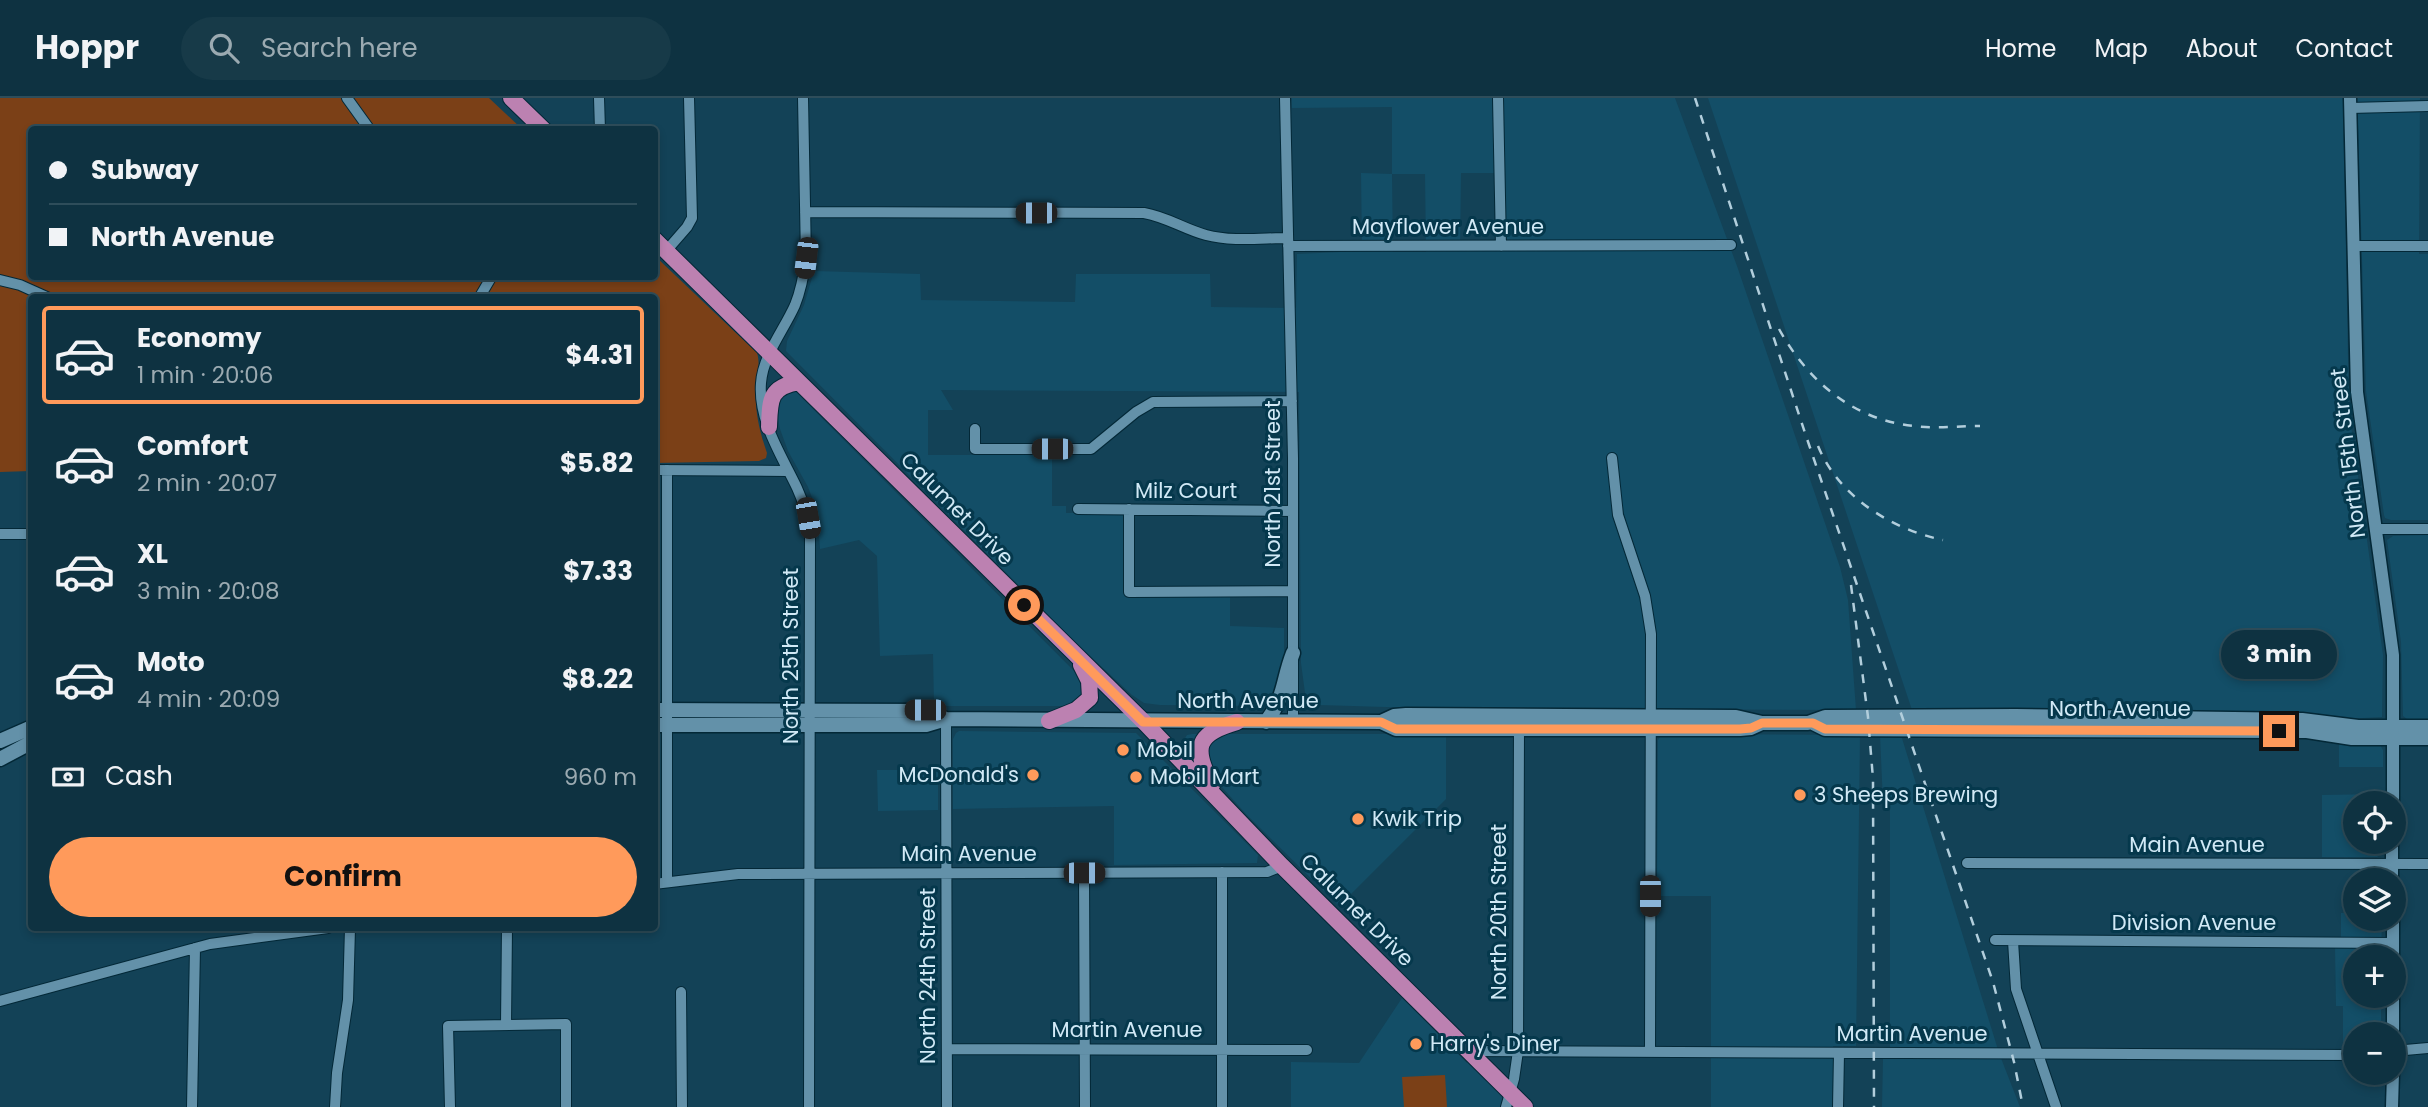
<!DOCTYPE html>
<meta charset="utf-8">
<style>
body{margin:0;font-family:Poppins,sans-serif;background:#173a48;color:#f1f3f6;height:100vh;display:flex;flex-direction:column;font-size:26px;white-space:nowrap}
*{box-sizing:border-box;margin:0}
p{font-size:23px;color:#9baab1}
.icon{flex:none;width:38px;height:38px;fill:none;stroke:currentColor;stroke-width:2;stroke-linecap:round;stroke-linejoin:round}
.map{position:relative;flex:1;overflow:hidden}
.panel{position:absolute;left:28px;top:196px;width:630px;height:637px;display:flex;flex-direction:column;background:#0e3241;border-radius:7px;box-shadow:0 4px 10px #0003,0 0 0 2px #2e4d5a}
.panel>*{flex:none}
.banner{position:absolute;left:28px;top:28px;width:630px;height:154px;border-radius:7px;box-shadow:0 4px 10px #0003,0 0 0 2px #2e4d5a;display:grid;align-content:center;height:154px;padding:0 21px;background:#0e3241}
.buttons{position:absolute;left:2343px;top:693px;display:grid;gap:14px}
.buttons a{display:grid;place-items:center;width:63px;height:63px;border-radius:50%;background:#0e3241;box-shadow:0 4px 10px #0003,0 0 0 2px #2e4d5a;font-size:35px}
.end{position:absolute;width:32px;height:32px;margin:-16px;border:9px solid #ff9a5b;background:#111;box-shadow:0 0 0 4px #111}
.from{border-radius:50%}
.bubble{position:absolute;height:49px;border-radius:24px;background:#0e3241;box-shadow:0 4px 10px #0003,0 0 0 2px #2e4d5a;font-size:23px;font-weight:700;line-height:49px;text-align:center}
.car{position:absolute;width:21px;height:42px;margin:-21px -10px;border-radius:9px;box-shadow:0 0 5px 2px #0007;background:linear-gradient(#222 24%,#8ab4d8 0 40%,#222 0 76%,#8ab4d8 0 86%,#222 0)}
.banner b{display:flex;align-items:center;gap:24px;height:66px;font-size:26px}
.banner b+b{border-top:2px solid #2e4d5a}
.banner i{width:18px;height:18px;background:#f1f3f6}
ul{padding:12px 0 0;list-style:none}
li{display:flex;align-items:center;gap:21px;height:98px;margin:0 14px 10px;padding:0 7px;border:4px solid transparent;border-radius:7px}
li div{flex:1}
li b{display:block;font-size:26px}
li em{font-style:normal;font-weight:700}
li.on{border-color:#ff9a5b}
li>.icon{width:63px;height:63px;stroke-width:1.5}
.pay{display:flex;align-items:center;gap:18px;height:77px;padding:0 21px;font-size:26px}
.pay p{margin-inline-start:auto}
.action{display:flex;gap:14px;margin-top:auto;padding:14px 21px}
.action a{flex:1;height:80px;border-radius:42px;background:#ff9a5b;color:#111;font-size:28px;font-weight:700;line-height:80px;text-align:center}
header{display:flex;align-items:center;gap:42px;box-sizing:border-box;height:98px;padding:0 35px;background:#0e3241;border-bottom:2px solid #2e4d5a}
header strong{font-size:33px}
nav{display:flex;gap:38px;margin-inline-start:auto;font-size:24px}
.search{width:490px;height:63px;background:#173a48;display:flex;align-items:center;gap:18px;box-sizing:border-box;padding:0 24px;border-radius:38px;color:#9baab1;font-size:26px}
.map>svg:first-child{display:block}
</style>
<header>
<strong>Hoppr</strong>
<div class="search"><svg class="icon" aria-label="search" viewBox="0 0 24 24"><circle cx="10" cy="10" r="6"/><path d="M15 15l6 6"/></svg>Search here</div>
<nav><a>Home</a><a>Map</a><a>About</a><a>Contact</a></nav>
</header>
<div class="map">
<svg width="2428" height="1009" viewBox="0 0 2428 1009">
<rect width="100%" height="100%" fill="#134257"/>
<path fill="#134e67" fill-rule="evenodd" d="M1292 0H1675L1737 168 1840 469 1848 502 1856 612 1419 610 1319 607 1305 595 1301 565 1299 294 941 292 953 312H928V357H1052V408H1066V415H1117L1125 418 1134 498H1230V528L1284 530V587L1276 603 1259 608 1160 607 1144 605 1132 597 1074 543 786 253 787 243 804 207 814 173 920 176 921 202 1075 204 1076 176H1210L1211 209 1296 210 1297 156 1362 153 1361 75 1392 76V9L1292 10ZM1461 75H1504L1505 152 1460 153ZM1392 76H1425L1426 154H1393Z
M1708 0H2343L2349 313 2383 557 2382 619 2345 621 2314 615H2287L1912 612Z
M2355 0H2420L2419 156H2428V422H2391L2385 420 2384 417 2366 293 2358 27Z
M779 291 795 293 1097 596 1099 602 1096 607 1090 608H934L933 556 880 558 877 458 859 442 820 451 818 424 814 405 808 389 788 353 780 331 776 310Z
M2428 437V621H2407L2403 618 2401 544 2387 442 2393 438Z
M959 633 1136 635 1258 757 1257 765 1114 767V708L953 711V641L956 635Z
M1192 636H1446V701L1339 808 1246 716 1186 649 1184 642 1187 637Z
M1662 636 1860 637 1856 948H1833V1009H1711V798H1657L1658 642Z
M1880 637H1901L1999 955 2020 1009H1882L1883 961 1890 960V706L1883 705Z
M2339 645 2380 647 2383 652V669H2339Z
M877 672H938V712L878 713Z
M2382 696V705H2356V744H2382L2380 757 2377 759H2322V697Z
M2341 815H2355L2356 821H2382L2381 859H2356V898H2381V936H2356L2355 949H2343V908H2336L2335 849H2341Z
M1402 900 1467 965 1469 953 1511 994 1510 1009H1291V964L1359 965Z"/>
<path fill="#7b4017" d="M0 0H489L522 31 32 32V178H654L655 158 757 255C761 267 756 282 756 294 755 315 760 335 767 355L766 360 759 363 655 365 654 200H32L31 373 0 374Z
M1445 977 1447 1009H1404L1402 979Z"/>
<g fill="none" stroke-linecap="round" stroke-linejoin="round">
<g stroke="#032837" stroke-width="12">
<path id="minor" d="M347 0 370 32
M599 0 600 32
M803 0 806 160C804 176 801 192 795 207 784 232 763 257 761 285 758 323 782 358 797 390 804 405 808 420 810 437L809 1009
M1285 0 1293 360V624
M1498 0 1501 148
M2350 10 2428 8
M805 114 1144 115C1167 119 1184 131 1206 137 1232 144 1262 140 1288 140
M1288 148 1731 147
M2353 148H2428
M667 152 687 129 692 120 689 0
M0 182 20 187 49 200
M479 200 492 178
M975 331V351H1091L1136 314 1153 304 1292 303
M1612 360 1618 417 1645 498 1651 536 1650 954
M654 372 788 373
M1078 411 1293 413
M1129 411V494L1293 493
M2376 431H2428
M0 436H32
M946 621 947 1009
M1967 765 2428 766
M1084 774 1085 1009
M1222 774V1009
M667 784V372
M654 786 738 776 1267 774 1282 768
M1995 842 2393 845
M2013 843 2016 891 2056 1009
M681 894 682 1009
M0 903 210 846 328 830
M506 927 507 830
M947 951 1307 952
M1469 953 2356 957
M2394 953 2428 950
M192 1009 195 850
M335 1009 337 975 348 902 350 830
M450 1009 448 928 566 926V1009
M1506 1009 1514 981 1518 953 1519 626
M1838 1009 1839 955"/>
</g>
<g stroke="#032837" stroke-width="15">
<path id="tertiary" d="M2350 0 2357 294 2393 557V705
M2392 782V744
M2393 821V859
M2393 936V898
M2392 1009 2393 975"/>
</g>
<g stroke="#032837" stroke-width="17">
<path id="secondary" d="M654 612 925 613 946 621
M1266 624C1286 597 1282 583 1293 555
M1381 624 1396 631H1740L1751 630 1762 625
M1813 625 1825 631 2279 633H2307L2352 640H2428
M654 627H926L946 621 1381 624 1394 618 1406 617 1736 619 1762 625H1808L1825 619 2016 618 2302 622 2358 629H2428
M0 643 32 629
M0 661 32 644"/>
</g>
<g stroke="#032837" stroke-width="18">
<path id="primary" d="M511 0 544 32
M654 141 1144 624 1282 768 1525 1009
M769 329C770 302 769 289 799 284
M1049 623 1076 612 1090 600 1089 583 1081 567
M1212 687C1193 650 1195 636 1237 624"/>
</g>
<use href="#minor" stroke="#6391a9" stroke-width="10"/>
<use href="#tertiary" stroke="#6391a9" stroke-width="12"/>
<use href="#secondary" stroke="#6391a9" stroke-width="14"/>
<use href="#primary" stroke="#bc81b1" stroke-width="16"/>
<path stroke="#b2cedc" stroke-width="2.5" stroke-dasharray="9 9" stroke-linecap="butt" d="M1695 0 1805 335 1993 884 2014 964 2023 1009
M1779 231C1808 283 1853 322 1914 328 1936 331 1958 328 1980 328
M1818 348C1839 399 1891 431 1943 442
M1851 487 1868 619 1873 681 1874 1009"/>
</g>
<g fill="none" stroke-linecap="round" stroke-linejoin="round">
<path stroke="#ff9a5b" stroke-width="9" d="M1024 507 1143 624H1381L1396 631H1740L1751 630 1762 625H1813L1825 631 2279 633"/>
</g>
<g fill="#ff9a5b" stroke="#05384c" stroke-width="2.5">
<circle cx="1123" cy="652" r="7"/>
<circle cx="1033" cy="677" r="7"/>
<circle cx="1136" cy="679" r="7"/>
<circle cx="1800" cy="697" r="7"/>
<circle cx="1358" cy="721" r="7"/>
<circle cx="1416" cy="946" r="7"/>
</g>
<g text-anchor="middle" stroke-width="6" stroke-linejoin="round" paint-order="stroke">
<g font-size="21" fill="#d1e9f6" stroke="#05384c">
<text x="1448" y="136">Mayflower Avenue</text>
<text transform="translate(2348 355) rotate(-97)" y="7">North 15th Street</text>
<text transform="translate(1273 386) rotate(-90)" y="7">North 21st Street</text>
<text x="1186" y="400">Milz Court</text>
<text transform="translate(957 411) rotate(45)" y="7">Calumet Drive</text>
<text transform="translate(791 558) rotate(-90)" y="7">North 25th Street</text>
<text x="1248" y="610">North Avenue</text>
<text x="2120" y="618">North Avenue</text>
<text x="2197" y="754">Main Avenue</text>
<text x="969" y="763">Main Avenue</text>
<text transform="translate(1357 812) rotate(45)" y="7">Calumet Drive</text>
<text transform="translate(1499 814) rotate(-90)" y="7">North 20th Street</text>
<text x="2194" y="832">Division Avenue</text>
<text transform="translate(928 878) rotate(-90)" y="7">North 24th Street</text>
<text x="1127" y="939">Martin Avenue</text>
<text x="1912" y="943">Martin Avenue</text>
</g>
<g font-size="21" fill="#d1e9f6" stroke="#05384c" text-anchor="start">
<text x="1137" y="659">Mobil</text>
<text x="1019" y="684" text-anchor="end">McDonald's</text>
<text x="1150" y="686">Mobil Mart</text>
<text x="1814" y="704">3 Sheeps Brewing</text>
<text x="1372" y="728">Kwik Trip</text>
<text x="1430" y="953">Harry's Diner</text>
</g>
</g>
</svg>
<div class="buttons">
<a><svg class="icon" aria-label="locate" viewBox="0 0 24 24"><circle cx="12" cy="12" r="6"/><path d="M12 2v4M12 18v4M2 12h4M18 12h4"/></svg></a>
<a><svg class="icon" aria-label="layers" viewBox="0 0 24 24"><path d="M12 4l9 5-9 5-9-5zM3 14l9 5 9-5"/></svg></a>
<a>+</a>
<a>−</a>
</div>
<i class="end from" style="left:1024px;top:507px"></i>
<i class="end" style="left:2279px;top:633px"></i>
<div class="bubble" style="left:2221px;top:532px;width:116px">3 min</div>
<i class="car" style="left:1036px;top:115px;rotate:270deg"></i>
<i class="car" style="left:806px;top:160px;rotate:187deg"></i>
<i class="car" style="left:1052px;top:351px;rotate:270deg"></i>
<i class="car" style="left:808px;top:420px;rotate:170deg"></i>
<i class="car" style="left:925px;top:612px;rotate:270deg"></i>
<i class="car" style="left:1084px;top:775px;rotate:90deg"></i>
<i class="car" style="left:1650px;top:798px;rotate:180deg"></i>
<div class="banner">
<b><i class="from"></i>Subway</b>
<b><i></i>North Avenue</b>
</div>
<section class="panel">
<ul>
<li class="on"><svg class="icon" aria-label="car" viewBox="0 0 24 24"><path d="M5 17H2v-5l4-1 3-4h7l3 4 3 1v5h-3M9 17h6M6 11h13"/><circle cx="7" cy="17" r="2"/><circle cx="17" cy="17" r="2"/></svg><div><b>Economy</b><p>1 min · 20:06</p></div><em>$4.31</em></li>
<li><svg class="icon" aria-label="car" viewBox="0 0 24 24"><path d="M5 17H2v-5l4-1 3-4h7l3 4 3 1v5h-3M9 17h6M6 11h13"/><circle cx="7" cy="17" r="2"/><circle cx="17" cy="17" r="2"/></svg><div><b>Comfort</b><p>2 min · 20:07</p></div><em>$5.82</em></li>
<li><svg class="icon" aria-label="car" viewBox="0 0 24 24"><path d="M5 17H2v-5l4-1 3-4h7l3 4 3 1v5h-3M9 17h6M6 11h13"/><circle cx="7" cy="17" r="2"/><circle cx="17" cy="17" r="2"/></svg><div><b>XL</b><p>3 min · 20:08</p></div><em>$7.33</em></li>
<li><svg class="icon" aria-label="car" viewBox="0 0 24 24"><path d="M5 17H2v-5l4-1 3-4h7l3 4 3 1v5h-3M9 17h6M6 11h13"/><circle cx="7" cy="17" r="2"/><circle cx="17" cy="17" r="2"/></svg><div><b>Moto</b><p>4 min · 20:09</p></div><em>$8.22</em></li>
</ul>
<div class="pay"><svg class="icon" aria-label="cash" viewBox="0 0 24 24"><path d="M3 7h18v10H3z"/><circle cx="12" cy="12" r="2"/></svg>Cash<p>960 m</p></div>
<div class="action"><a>Confirm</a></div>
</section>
</div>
